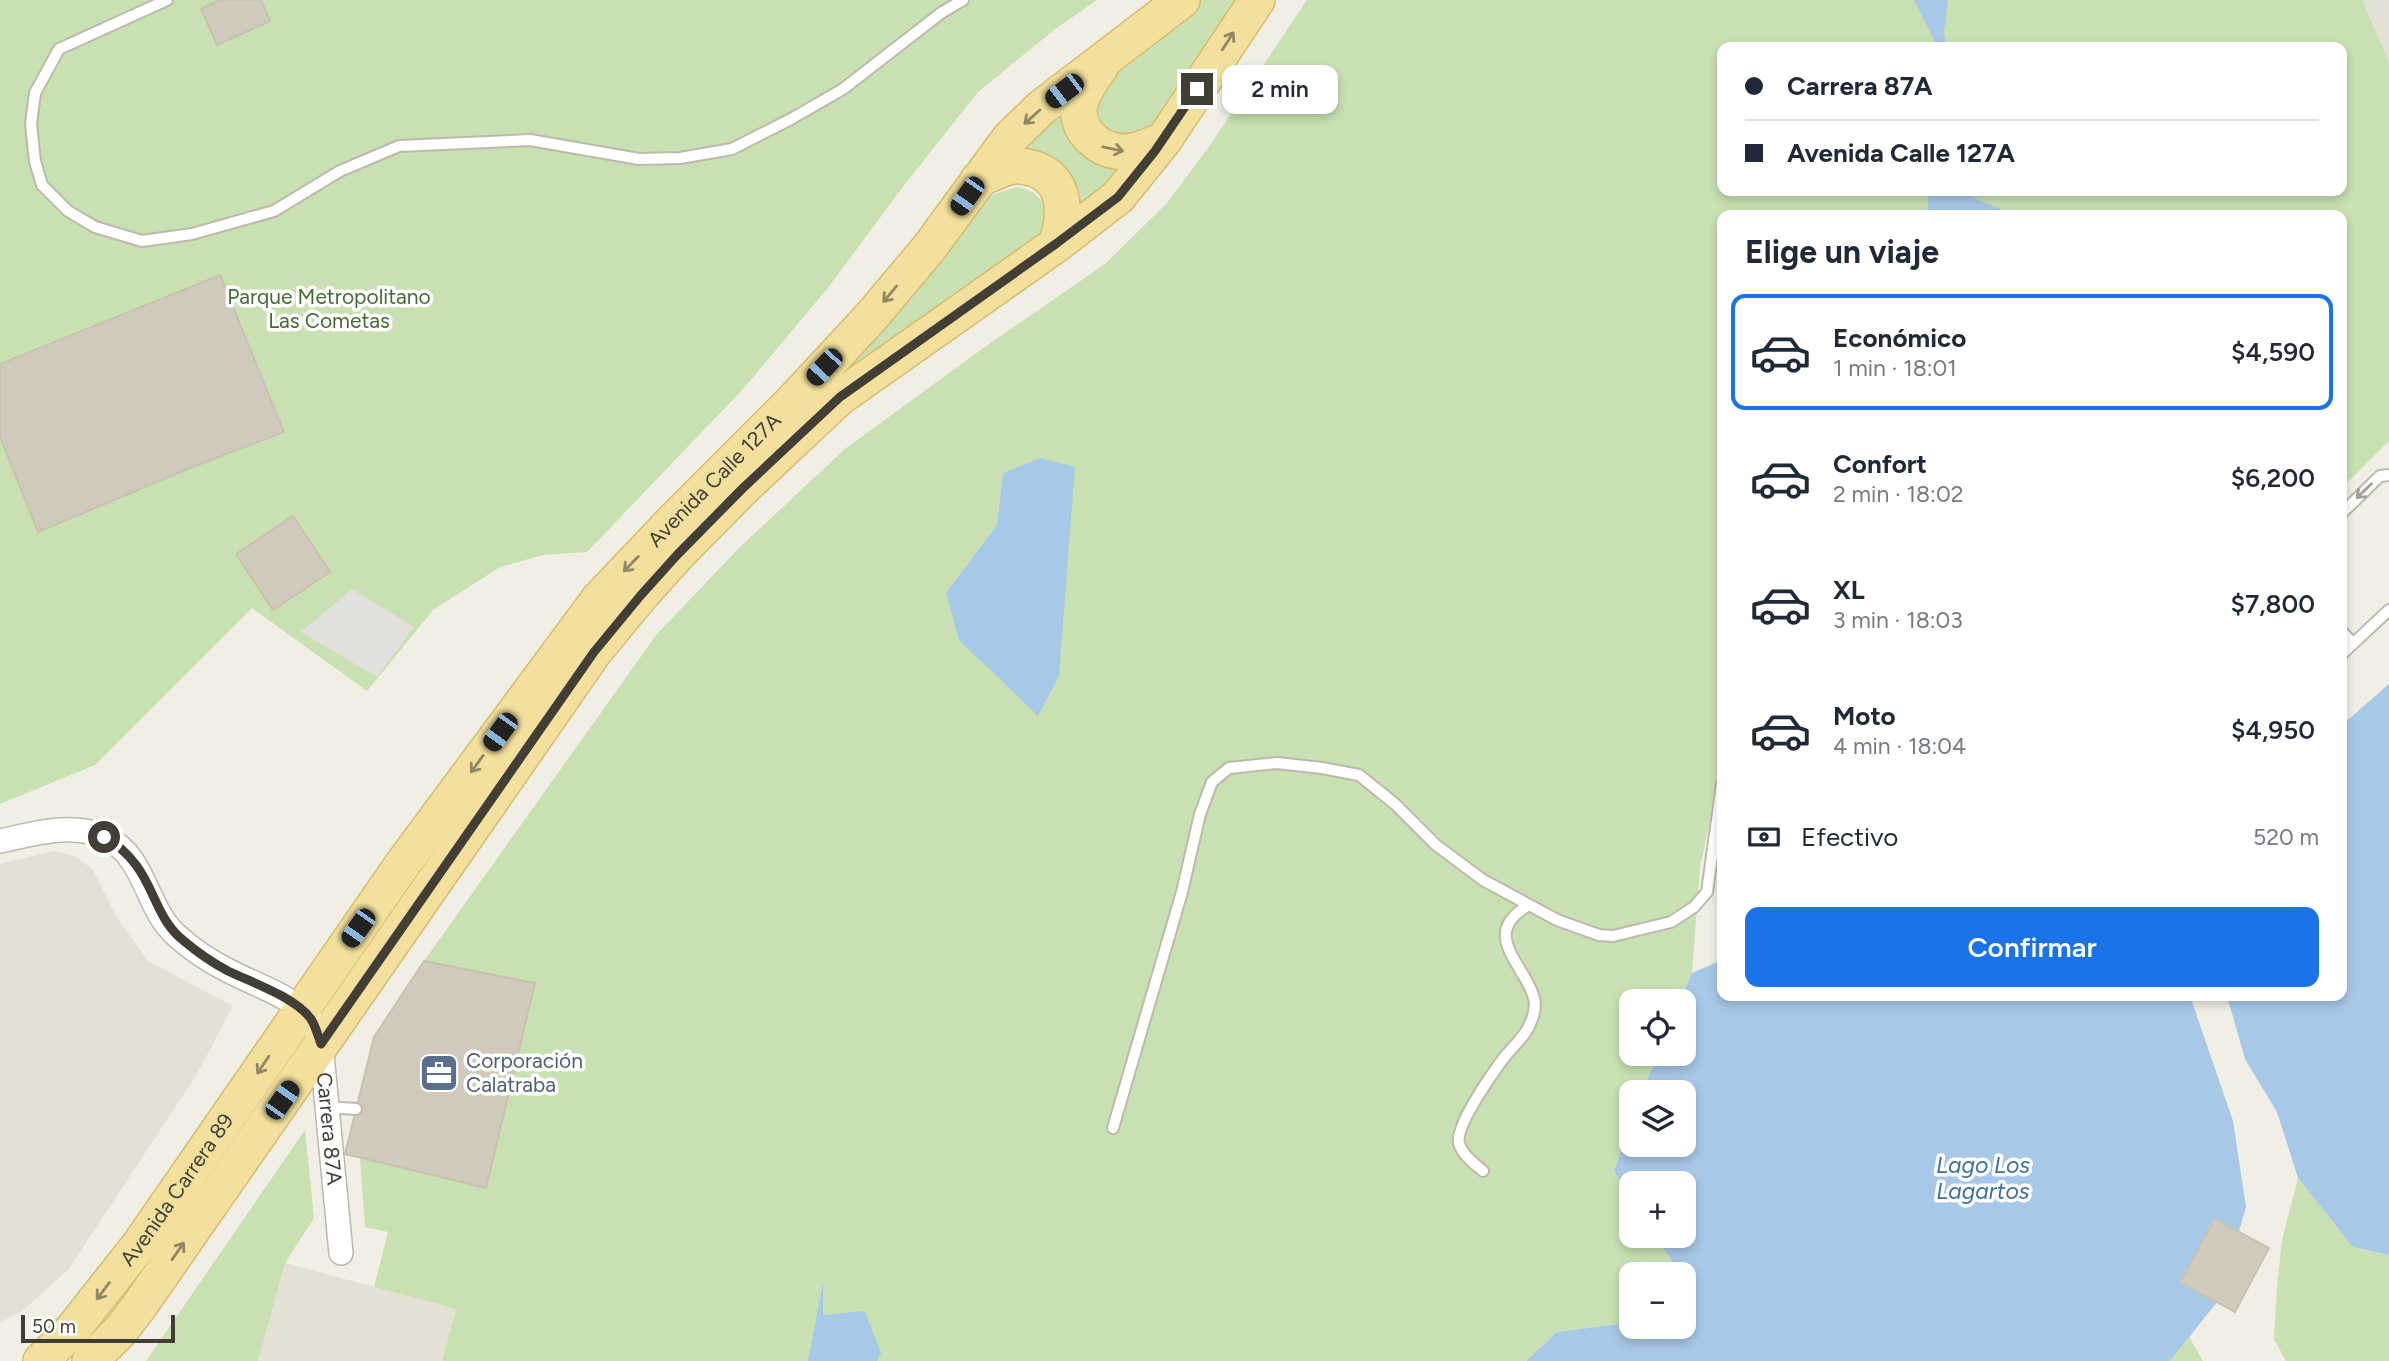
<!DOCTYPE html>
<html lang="es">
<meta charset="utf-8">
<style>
body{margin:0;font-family:Figtree,sans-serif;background:#f2f2f3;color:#1f2937;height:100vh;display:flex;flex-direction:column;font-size:26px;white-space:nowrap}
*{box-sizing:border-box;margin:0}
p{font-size:23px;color:#747a83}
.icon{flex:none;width:38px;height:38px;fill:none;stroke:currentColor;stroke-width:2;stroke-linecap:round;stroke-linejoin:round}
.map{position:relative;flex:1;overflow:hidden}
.drawer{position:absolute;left:1717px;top:210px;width:630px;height:791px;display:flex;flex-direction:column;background:#fff;border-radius:14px;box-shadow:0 4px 10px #0003}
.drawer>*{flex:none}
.hud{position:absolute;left:1717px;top:42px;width:630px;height:154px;border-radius:14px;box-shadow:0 4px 10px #0003;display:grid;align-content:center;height:154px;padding:0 28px;background:#fff}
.tools{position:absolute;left:1619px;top:989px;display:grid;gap:14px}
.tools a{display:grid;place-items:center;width:77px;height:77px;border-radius:14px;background:#fff;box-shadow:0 4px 10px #0003;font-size:35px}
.scale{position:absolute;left:21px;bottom:18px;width:154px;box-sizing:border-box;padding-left:7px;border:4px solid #423e35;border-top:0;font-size:19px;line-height:24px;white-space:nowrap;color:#423e35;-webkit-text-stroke:5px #fff;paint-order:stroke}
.end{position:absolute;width:32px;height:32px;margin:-16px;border:9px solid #423e35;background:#fff;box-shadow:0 0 0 4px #fff}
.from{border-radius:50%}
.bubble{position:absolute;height:49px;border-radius:14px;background:#fff;box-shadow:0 4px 10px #0003;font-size:23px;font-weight:600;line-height:49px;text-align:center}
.car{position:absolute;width:21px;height:42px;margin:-21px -10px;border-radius:9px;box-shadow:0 0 5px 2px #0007;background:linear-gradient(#222 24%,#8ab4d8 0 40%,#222 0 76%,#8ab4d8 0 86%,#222 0)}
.hud b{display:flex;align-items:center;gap:24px;height:66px;font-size:26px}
.hud b+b{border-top:2px solid #e0e1e3}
.hud i{width:18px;height:18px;background:#1f2937}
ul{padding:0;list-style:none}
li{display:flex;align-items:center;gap:21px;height:116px;margin:0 14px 10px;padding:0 14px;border:4px solid transparent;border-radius:14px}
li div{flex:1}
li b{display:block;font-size:26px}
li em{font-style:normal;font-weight:600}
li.selected{border-color:#1a73e8}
li>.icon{width:63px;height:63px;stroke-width:1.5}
h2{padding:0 28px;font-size:32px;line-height:84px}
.pay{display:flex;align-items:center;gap:18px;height:77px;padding:0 28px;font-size:26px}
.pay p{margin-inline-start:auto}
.button{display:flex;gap:14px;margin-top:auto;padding:14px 28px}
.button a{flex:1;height:80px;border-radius:14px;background:#1a73e8;color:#fff;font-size:28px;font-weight:600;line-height:80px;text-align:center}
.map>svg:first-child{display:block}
</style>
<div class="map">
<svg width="2389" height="1361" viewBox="0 0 2389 1361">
<rect width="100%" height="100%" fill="#f0eee5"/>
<path fill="#e4e0d4" d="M2362 0H2389V62Z
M54 851 77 857 93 870 117 918 148 961 233 1006 197 1074 68 1270 21 1312 0 1322V864Z
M285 1263 456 1309 442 1361H258Z"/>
<path fill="#c8e0b2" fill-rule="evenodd" d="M0 0H1097L1054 30 978 92 905 184 827 289 743 389 587 552 543 555 500 567 433 610 367 691 252 608 95 765 0 804Z
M1200 0H1246L1156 129 1112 139 1093 119 1105 74Z
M1307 0H2362L2389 62V441L2342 488V215H1722V765L1700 867 1692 973 1680 1001H1631V1054H1658L1642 1092H1631V1121L1614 1171 1631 1202V1236H1654L1671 1259 1669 1274H1631V1320L1626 1323 1557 1332 1526 1361H442L456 1309 374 1287 388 1232 365 1227 360 1158 486 1187 534 983 424 961 657 634 739 548 845 449 982 349 1105 264 1167 203 1208 148ZM1722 47H2342V191H1722Z
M1070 100 1135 162 1072 220 1010 156Z
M1016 187C1047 192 1052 214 1038 240L650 561 837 375 989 196Z
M305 1130 314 1218 285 1263 258 1361H146Z
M2298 1178 2353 1247 2389 1255V1361H2286L2274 1339 2277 1287 2282 1240Z
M2189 1337 2203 1361H2170Z"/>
<path fill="#e1e0dd" d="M352 589 414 627 377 677 301 632Z"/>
<path fill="#a8c8e7" d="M1914 0H1948L1944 33 1946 47H1933L1934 40Z
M1928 191H1958L2000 209 2005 215H1928Z
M1040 458 1075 467 1059 676 1038 716 959 640 946 593 997 525 1003 473Z
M2389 684V1255L2353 1247 2298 1178 2277 1112 2245 1059 2227 996H2342V725Z
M1722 960V996H2190L2233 1121 2246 1207 2239 1231 2214 1219 2180 1282 2217 1302 2170 1361H1526L1557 1332 1626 1323 1631 1320V1326H1684V1274H1669L1671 1259 1654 1236H1684V1183H1631V1202L1614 1171 1631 1121V1144H1684V1092H1642L1658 1054H1684V1001H1680L1692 973Z
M823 1283V1315L865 1311 881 1353 877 1361H808Z"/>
<path fill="#d0cabc" stroke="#cac2b0" stroke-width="2" d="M220 0H261L270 21 217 45 201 9Z
M220 275 284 432 195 466 38 532 0 437V364Z
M293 516 330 572 273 610 236 554Z
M424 961 535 983 486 1188 345 1154 374 1037Z
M2215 1219 2269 1248 2235 1312 2180 1282Z"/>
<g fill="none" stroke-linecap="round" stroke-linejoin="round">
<g stroke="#bdb9ac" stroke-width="14">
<path id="service" d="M167 0 59 49 35 93 31 124 35 161 42 185 68 211 95 227 142 241 192 234 274 211 340 171 399 146 530 140 639 159 680 158 732 149 791 119 843 89 941 13 963 0
M2342 513 2380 476 2389 475
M2342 632 2353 643
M2342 654 2389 610
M327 1107 356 1109
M1113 1128 1182 892 1200 814 1212 782 1229 768 1277 763 1322 768 1359 775 1395 804 1436 845 1483 880 1557 920 1599 935 1613 936 1671 922 1694 907 1707 892 1722 784
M1483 1171C1475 1164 1462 1155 1459 1143 1455 1126 1492 1074 1503 1059 1511 1048 1524 1038 1529 1026 1534 1016 1537 1005 1533 995 1522 962 1480 933 1529 905"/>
</g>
<g stroke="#bdb9ac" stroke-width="26">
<g id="minor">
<path id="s1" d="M0 841C34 834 71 822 105 837 146 856 145 907 176 935 191 949 211 962 229 971 253 984 295 997 311 1020 316 1027 318 1036 321 1044L341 1253"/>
</g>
</g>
<g stroke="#d5bd6f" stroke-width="38">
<g id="primary">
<path d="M1100 68C1083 90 1067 116 1092 139 1101 148 1114 152 1127 152 1140 151 1152 144 1164 140"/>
<path d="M978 180C989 175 1001 168 1013 166 1021 165 1028 167 1035 169 1068 181 1065 216 1057 244"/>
<path id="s2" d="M41 1361 73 1329 140 1244 402 865 599 599 674 520 793 401 871 317 929 248 1009 139 1042 107 1182 0"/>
<path d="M90 1361 121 1330 138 1308 594 652 641 595 677 555 743 488 840 397 1057 244 1118 197 1164 140 1257 0"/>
</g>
</g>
<use href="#service" stroke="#fff" stroke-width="10"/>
<use href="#minor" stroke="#fff" stroke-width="23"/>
<use href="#primary" stroke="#f2e09c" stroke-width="35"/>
</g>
<defs><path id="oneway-shaft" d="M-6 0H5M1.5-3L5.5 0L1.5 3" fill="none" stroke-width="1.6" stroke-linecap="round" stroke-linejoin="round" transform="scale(1.75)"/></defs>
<g stroke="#918763">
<use href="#oneway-shaft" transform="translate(1228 41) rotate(-57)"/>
<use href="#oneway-shaft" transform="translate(1032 117) rotate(138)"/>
<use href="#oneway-shaft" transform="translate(1113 149) rotate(12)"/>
<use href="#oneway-shaft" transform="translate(890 294) rotate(130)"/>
<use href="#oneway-shaft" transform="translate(631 564) rotate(134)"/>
<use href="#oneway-shaft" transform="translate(477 764) rotate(126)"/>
<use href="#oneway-shaft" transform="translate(263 1065) rotate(124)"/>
<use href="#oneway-shaft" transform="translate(178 1251) rotate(-55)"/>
<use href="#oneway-shaft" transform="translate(103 1291) rotate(127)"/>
</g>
<use stroke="#a09e9a" href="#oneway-shaft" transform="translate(2364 491) rotate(136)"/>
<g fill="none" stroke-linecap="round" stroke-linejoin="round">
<path stroke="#423e35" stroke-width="9" d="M104 837C117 844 127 853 136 865 155 890 158 921 184 941 197 952 213 963 228 971 253 983 295 997 311 1019 316 1027 318 1036 321 1044L594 652 641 595 677 555 743 488 840 397 1057 243 1118 197 1155 151 1197 89"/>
</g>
<defs>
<g id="office-square" transform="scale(2.0125)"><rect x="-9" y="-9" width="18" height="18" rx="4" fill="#5c6f8a" stroke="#fff"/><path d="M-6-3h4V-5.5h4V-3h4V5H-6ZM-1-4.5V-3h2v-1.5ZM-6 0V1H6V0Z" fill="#fff"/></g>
</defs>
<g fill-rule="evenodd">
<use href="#office-square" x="439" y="1073"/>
</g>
<g text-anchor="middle" stroke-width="7" stroke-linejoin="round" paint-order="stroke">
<g font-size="21" fill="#426c30" stroke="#fff">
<text x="329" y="304">Parque Metropolitano<tspan x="329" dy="24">Las Cometas</tspan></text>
</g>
<g font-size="21" fill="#423e35" stroke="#fff">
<text dy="7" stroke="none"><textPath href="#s2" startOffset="1111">Avenida Calle 127A</textPath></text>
<text dy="7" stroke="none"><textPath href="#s1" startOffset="502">Carrera 87A</textPath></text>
<text dy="7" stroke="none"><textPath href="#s2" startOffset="219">Avenida Carrera 89</textPath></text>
</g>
<g font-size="21" fill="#4e5e75" stroke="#fff" text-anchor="start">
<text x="466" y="1068">Corporación<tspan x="466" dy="24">Calatraba</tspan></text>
</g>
<g font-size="23" font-style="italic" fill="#3c6fa0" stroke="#fff">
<text x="1983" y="1173">Lago Los<tspan x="1983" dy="26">Lagartos</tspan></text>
</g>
</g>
</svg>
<div class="tools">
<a><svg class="icon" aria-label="locate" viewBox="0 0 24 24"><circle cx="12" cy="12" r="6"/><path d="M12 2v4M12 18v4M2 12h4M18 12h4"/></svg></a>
<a><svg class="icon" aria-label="layers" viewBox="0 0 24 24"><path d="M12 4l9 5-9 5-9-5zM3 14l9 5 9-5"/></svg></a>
<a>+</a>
<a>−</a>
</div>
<div class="scale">50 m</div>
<i class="end from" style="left:104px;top:837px"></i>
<i class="end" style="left:1197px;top:89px"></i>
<div class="bubble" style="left:1222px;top:65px;width:116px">2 min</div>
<i class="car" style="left:1064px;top:91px;rotate:233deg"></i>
<i class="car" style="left:967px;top:196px;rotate:215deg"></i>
<i class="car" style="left:824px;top:367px;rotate:223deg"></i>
<i class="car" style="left:500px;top:732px;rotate:216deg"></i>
<i class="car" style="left:358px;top:928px;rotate:215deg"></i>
<i class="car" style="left:282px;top:1100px;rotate:35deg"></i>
<div class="hud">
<b><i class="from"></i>Carrera 87A</b>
<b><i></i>Avenida Calle 127A</b>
</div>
<section class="drawer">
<h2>Elige un viaje</h2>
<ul>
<li class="selected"><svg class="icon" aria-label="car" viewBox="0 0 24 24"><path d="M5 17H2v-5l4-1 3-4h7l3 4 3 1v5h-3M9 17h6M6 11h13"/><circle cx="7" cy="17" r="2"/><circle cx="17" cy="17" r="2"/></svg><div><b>Económico</b><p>1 min · 18:01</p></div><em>$4,590</em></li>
<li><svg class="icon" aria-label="car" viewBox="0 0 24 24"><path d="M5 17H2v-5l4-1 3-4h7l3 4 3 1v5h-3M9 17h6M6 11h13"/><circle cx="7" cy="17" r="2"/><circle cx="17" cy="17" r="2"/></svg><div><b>Confort</b><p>2 min · 18:02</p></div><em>$6,200</em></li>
<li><svg class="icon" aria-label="car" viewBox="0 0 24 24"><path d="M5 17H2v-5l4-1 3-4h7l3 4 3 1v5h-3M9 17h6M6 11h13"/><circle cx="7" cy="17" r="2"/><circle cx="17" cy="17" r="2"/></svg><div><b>XL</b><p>3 min · 18:03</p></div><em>$7,800</em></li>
<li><svg class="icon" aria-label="car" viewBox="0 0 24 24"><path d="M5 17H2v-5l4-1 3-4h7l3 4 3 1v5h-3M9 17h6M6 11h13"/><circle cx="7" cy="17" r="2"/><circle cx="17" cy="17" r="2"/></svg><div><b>Moto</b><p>4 min · 18:04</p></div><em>$4,950</em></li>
</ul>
<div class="pay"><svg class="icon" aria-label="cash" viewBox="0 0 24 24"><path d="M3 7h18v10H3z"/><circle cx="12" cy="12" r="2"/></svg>Efectivo<p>520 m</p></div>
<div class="button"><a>Confirmar</a></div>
</section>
</div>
